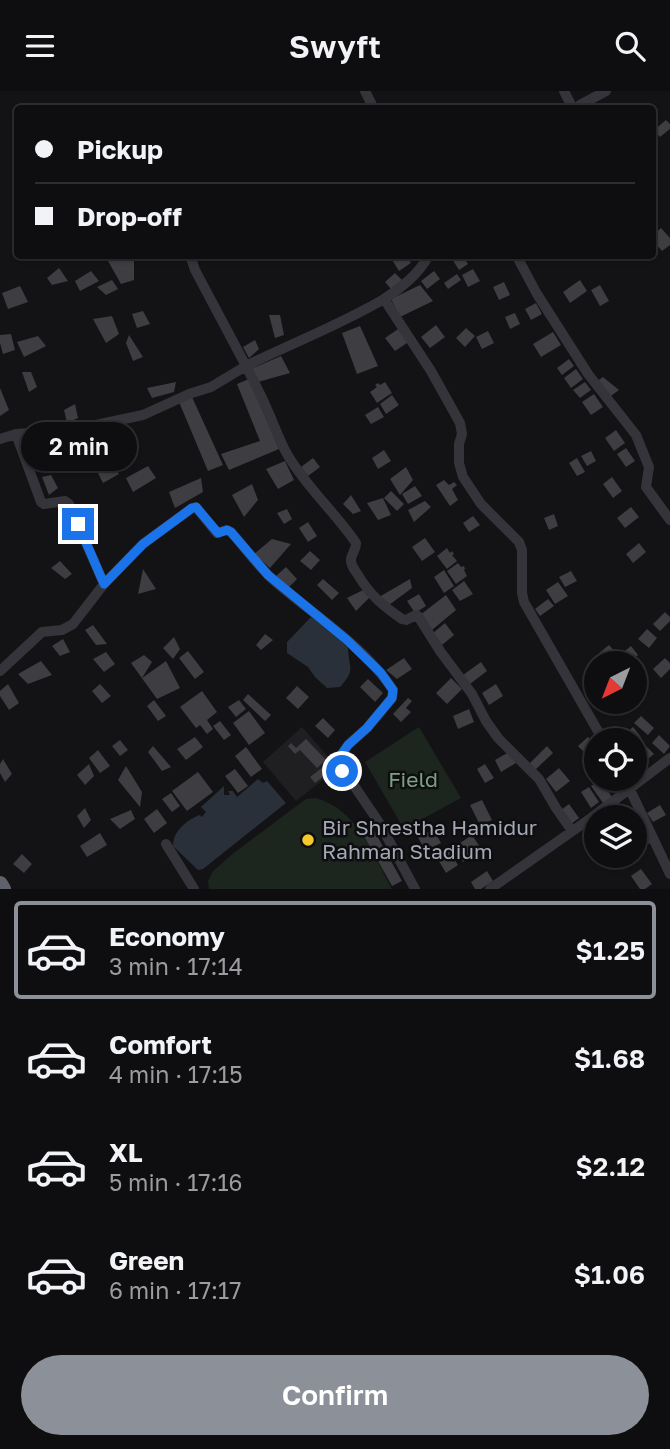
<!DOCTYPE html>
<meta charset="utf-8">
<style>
body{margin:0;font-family:"Golos Text",sans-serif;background:#1c1c1e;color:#f1f3f6;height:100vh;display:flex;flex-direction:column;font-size:26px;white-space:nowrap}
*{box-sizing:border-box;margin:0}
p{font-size:23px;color:#9b9c9f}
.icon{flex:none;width:38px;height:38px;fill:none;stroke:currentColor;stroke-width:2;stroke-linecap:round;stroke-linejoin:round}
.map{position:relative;height:798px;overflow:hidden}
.drawer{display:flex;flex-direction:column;background:#0e0e10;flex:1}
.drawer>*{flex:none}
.guide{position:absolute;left:14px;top:14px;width:642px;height:154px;border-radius:7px;box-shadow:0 2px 5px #0004,0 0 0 2px #2e2e30;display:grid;align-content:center;height:154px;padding:0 21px;background:#0e0e10}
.needle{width:46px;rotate:222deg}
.controls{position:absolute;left:584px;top:560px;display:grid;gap:14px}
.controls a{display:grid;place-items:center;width:63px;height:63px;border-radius:50%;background:#0e0e10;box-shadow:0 2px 5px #0004,0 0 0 2px #2e2e30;font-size:35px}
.end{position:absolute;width:32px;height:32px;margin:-16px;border:9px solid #1a73e8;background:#fff;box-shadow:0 0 0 4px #fff}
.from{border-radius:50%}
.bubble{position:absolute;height:49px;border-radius:24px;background:#0e0e10;box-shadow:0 2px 5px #0004,0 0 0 2px #2e2e30;font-size:23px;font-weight:600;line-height:49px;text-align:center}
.guide b{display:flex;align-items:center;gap:24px;height:66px;font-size:26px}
.guide b+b{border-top:2px solid #2e2e30}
.guide i{width:18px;height:18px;background:#f1f3f6}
ul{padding:12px 0 0;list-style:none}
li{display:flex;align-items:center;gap:21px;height:98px;margin:0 14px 10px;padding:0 7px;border:4px solid transparent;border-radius:7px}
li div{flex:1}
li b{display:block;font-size:26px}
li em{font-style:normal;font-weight:600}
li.on{border-color:#8c9099}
li>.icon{width:63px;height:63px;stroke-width:1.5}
.button{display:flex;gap:14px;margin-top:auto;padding:14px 21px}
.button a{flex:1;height:80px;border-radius:42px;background:#8c9099;color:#fff;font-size:28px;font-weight:600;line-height:80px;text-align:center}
header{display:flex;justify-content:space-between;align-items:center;height:91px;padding:0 21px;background:#0e0e10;font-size:32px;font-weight:600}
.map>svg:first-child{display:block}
</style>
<header><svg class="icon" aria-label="menu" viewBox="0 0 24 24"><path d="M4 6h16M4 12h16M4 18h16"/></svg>Swyft<svg class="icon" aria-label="search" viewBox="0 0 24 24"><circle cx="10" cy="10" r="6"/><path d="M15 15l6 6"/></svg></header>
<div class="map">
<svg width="670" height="798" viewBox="0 0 670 798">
<rect width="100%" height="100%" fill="#131315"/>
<path fill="#1f1f22" d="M302 636 338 677 296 710 263 671Z"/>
<path fill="#1d251f" d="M419 636 461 707 404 738 365 671Z
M315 707C357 717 373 764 392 798H209L208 790 213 780 235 761 306 708Z"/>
<path fill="#293039" d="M311 526 326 534 348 557C349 579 356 578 340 596L327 597 315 586 308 576 287 562V551Z
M258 688 263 692 267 690 286 712 203 778 198 779 173 755C173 740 186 730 199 724L202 726 206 721 201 716 224 695V704H230L228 700H233L237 706Z"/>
<path fill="#3d3d42" d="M666 29 670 33V38L660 46 654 39Z
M661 137 670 147V154L662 160 653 150V144Z
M121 164H134V189L121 193 108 170Z
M389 164H406L411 172 399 180Z
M458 164H462L468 173 459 179 452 168Z
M59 177 68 190 52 194 47 187Z
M473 178 480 190 468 196 462 184Z
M91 180 99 190 80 200 75 190Z
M434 180 440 188 427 198 421 190Z
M395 182 402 189 391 198 385 191Z
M457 183 461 189 448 198 444 192Z
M112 189 118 198 106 204 97 196Z
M580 189 587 200 570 212 563 201Z
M504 191 510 204 499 209 493 196Z
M420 194 433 210 400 226 391 208Z
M600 194 609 210 600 215 591 199Z
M20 195 28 211 8 218 2 202Z
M536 212 542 223 531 229 525 218Z
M143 220 150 233 137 237 132 223Z
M515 222 520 233 510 238 505 226Z
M269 224H280L284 244 275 247Z
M112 225 119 243 106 252 93 228Z
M436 234 445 246 430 257 421 246Z
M360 235 378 275 357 283 342 242Z
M401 236 410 250 395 260 385 247Z
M466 237 475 245 465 256 456 247Z
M488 240 494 252 482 258 476 246Z
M553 241 561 254 541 266 533 253Z
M11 243 15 259 3 263 0 252V244Z
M129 244 143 266 133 270 126 252Z
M38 245 46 255 24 266 17 251Z
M255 249 259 258 249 267 243 256Z
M281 265 290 282 258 291 251 278Z
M569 268 574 275 562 284 557 277Z
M576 278 583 288 571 297 564 287Z
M22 281H31L37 296 29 301Z
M603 286 619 299 608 307 596 291Z
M249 288 279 358 229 379 221 363 260 350 237 293Z
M176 291 174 301 152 307 147 297Z
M385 291 392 302 377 312 370 301 377 296 375 294 378 292 380 294Z
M585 291 591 299 580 307 573 299Z
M0 297 9 319 0 325Z
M594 303 603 316 591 324 582 311Z
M392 304 399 314 386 323 380 313Z
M192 306 223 374 208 380 179 311Z
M75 313 78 327 67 332 64 319Z
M378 316 384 326 371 333 365 324Z
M616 339 625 352 614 360 605 347Z
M626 357 635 370 626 376 617 363Z
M384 359 391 370 378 378 372 367Z
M591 360 596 370 587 375 581 365Z
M109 365 119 383 103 392 92 370Z
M313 367 320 376 308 385 301 376Z
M577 367 585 381 577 385 569 372Z
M285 370 294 389 278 398 266 378Z
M148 375 156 387 133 401 126 387Z
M406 376 413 389 400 404 390 388Z
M51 384 58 397 49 404 42 386Z
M612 386 622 400 613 407 603 393Z
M201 387 203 401 175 417 169 401Z
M444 389 449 394 454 391 457 394 452 398 458 409 450 415 436 394Z
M252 393 258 409 244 426 232 404Z
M415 395 422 405 408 413 402 403Z
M391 400 404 413 397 420 384 407Z
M351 404 361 420 353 423 343 413Z
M383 407 391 424 378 429 367 412Z
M425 410 431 416 414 431 408 419Z
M631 416 639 426 625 437 617 427Z
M287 418 292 428 284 433 277 422Z
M554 423 558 435 549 439 544 427Z
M473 425 480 434 469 441 463 432Z
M308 431 317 445 308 451 299 437Z
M425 447 435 461 422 470 412 456Z
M272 448 291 453 270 477 254 463Z
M639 452 646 461 633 472 626 463Z
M447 457 450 462 452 460 454 463 452 464 457 470 447 478 437 465Z
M310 460 320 469 311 479 300 470Z
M60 470 72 483 65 488 51 477Z
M458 472 461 476 464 475 465 478 464 479 467 485 456 493 447 480Z
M286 476 297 488 287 498 275 486Z
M143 478 156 498 138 503Z
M444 479 454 495 444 502 434 486Z
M571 480 577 490 565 496 559 486Z
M323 488 339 502 332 509 317 494Z
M410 488 412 497 389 514 379 506Z
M464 490 473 503 460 510 452 499Z
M558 491 568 505 555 513 546 499Z
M363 499 370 506 356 520 347 507Z
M419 503 426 515 415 522 407 510Z
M446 504 456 519 432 539 420 524Z
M548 508 554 515 540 525 535 518Z
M665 521 670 526V530L660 540 653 533Z
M445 532 454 544 442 554 433 542Z
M93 534 107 553 96 554 85 539Z
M647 538 657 547 649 557 638 548Z
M265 543 273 549 261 559 256 554Z
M174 546 180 558 173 568 163 557Z
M63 548 70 561 60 565 52 555Z
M609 554 617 563 605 572 598 563Z
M631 555 638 564 627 572 620 564Z
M188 560 204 581 195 588 179 567Z
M106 561 115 573 104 581 93 568Z
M144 564 152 571 142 587 166 570 180 597 157 608 131 572Z
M404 567 412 578 397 588 386 579Z
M665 567 670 572V578L661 587 653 578Z
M41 570 52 584 28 593 18 583Z
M481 571 487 580 470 593 463 584Z
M451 587 462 598 447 613 436 602Z
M368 588 383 602 375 611 360 596Z
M8 593 19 612 9 619 0 605V600Z
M100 593 111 605 102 612 92 600Z
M496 593 503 605 489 614 482 602Z
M297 595 309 606 298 618 286 607Z
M202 600 217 621 207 629 213 638 207 643 200 634 196 637 180 616Z
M248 603 271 624 265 630 243 609Z
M408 607 412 610 406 617 411 621 401 631 393 623Z
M154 609 166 625 158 630 147 615Z
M239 609 246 618 236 626 228 616Z
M469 618 474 631 458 638 453 625Z
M249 620 265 642 249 654 233 632Z
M641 625 654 637 648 644 634 632Z
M323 627 335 639 328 647 315 635Z
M220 630 231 644 224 649 213 635Z
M633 636 641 646 635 651V649H625L622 646Z
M659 644 670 655 664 663 652 652Z
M195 646 203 656 186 669 177 658Z
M588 646 595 653 585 662 578 655Z
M306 648 326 669 317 677 300 659 295 663 288 655 291 652 296 657Z
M120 649 128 659 120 665 112 655Z
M645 654 654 663 643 672 635 662Z
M153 655 171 676 162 680 148 661Z
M547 655 553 662 535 679 529 673Z
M246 656 262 678 251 686 235 665Z
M98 659 110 675 100 682 89 667Z
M509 661 516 672 501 681 495 669Z
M3 668 12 683 5 691 0 682V673Z
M331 670 336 676 315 692 310 686Z
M89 673 94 685 85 694 77 684Z
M485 673 494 687 485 692 477 678Z
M126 675 142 701 140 716 118 689Z
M559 677 570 690 556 701 546 688Z
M235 678 248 695 238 702 225 685Z
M198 681 213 701 187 720 172 700Z
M600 689 612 706 603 712 591 695Z
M589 696 599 711 591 717 581 701Z
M171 702 180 715 172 721 162 708Z
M482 709 492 729 480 734 470 714Z
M569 713 579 727 571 733 561 719Z
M660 714 666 724 653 731 647 722Z
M85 717 91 729 84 737 77 725Z
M157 718 167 732 154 742 144 728Z
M131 719 135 728 120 738 110 728Z
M370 732 402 790 392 795 360 738Z
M641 737 650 752 637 759 635 757V740Z
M433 738 441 752 425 760 418 746Z
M100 742 107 754 87 766 80 755Z
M472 744 482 759 463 771 454 756Z
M448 758 458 774 446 782 436 765Z
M22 763 32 773 24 782 13 773Z
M641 778 652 793 645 798H640L631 785Z
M487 780 493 790 481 798H475L471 791Z"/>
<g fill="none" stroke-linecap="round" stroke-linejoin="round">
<path stroke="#34343a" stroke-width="10" d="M365 0 374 18
M564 0 573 18
M577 18 580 14 606 0
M429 164C418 184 402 196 384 208L431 280 460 332 462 343 459 353V372L463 386 481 413 519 451 522 459V502L524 511 603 649
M516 164 537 203 588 283 636 344 649 376 646 396 670 429
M384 208C340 234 292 252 246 275 253 289 261 304 267 318 274 333 279 349 287 363 306 396 335 421 356 452 356 459 352 462 351 468 350 474 355 479 358 484 370 504 383 515 402 528L406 529 416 524 418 525 440 560 472 603 486 630 498 647 539 688 556 717 572 740
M16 343 41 411 44 413 65 410 69 413 104 493
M0 348 16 343 59 340 91 335 143 324 189 303 211 296 246 275 195 179 190 164
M0 580 42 541 62 539 73 533 104 493 143 453 192 417 196 416 217 442 227 439 231 441C244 456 256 472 270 486 311 523 362 552 393 599L392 607 367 637 348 654 341 664 340 674 380 733 415 798
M625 688 670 783
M166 753 194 798
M490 798 591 727 670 667"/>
<path stroke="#60626b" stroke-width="16" d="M0 793 3 798"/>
</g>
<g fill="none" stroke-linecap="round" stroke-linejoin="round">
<path stroke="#1a73e8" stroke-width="9" d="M78 433 104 493 143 453 192 417 196 416 218 442 227 439 231 441 268 484 347 549 381 582 393 599 392 607 367 637 348 654 341 664 340 674 342 680"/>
</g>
<circle fill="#f5c92b" stroke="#0e0e10" stroke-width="2.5" cx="308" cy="749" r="7"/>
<g text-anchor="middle" stroke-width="5" stroke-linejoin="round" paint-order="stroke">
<g font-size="21" fill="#7ba182" stroke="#0e0e10">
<text x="413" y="696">Field</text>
</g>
<g font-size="21" fill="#a4a8b5" stroke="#0e0e10" text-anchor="start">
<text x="322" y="744">Bir Shrestha Hamidur<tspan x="322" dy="24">Rahman Stadium</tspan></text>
</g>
</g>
</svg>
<div class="controls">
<a><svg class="needle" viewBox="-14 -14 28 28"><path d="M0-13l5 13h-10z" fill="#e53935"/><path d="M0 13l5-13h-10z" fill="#9b9c9f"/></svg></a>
<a><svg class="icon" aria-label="locate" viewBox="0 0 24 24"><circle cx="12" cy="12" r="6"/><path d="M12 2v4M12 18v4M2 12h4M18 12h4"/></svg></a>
<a><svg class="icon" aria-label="layers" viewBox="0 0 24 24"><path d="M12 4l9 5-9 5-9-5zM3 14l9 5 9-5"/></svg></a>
</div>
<i class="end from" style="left:342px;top:680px"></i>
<i class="end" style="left:78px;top:433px"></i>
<div class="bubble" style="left:21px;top:331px;width:116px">2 min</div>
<div class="guide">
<b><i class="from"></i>Pickup</b>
<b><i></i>Drop-off</b>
</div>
</div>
<section class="drawer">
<ul>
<li class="on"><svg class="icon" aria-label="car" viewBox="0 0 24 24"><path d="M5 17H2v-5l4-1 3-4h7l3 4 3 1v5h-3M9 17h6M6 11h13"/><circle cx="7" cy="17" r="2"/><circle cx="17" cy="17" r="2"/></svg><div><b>Economy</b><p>3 min · 17:14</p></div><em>$1.25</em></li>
<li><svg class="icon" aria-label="car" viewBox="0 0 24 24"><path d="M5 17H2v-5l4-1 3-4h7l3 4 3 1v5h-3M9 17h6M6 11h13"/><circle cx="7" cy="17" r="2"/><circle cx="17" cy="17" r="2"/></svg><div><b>Comfort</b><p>4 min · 17:15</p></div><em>$1.68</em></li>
<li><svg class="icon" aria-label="car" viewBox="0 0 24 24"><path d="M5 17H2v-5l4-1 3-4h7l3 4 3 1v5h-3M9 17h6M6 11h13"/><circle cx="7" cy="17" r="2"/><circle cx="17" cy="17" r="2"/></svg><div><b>XL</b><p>5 min · 17:16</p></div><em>$2.12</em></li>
<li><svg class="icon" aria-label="car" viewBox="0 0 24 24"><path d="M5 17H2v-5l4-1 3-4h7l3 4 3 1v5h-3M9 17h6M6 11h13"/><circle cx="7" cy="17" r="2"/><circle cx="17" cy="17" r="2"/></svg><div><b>Green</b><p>6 min · 17:17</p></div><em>$1.06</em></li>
</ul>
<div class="button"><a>Confirm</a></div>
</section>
